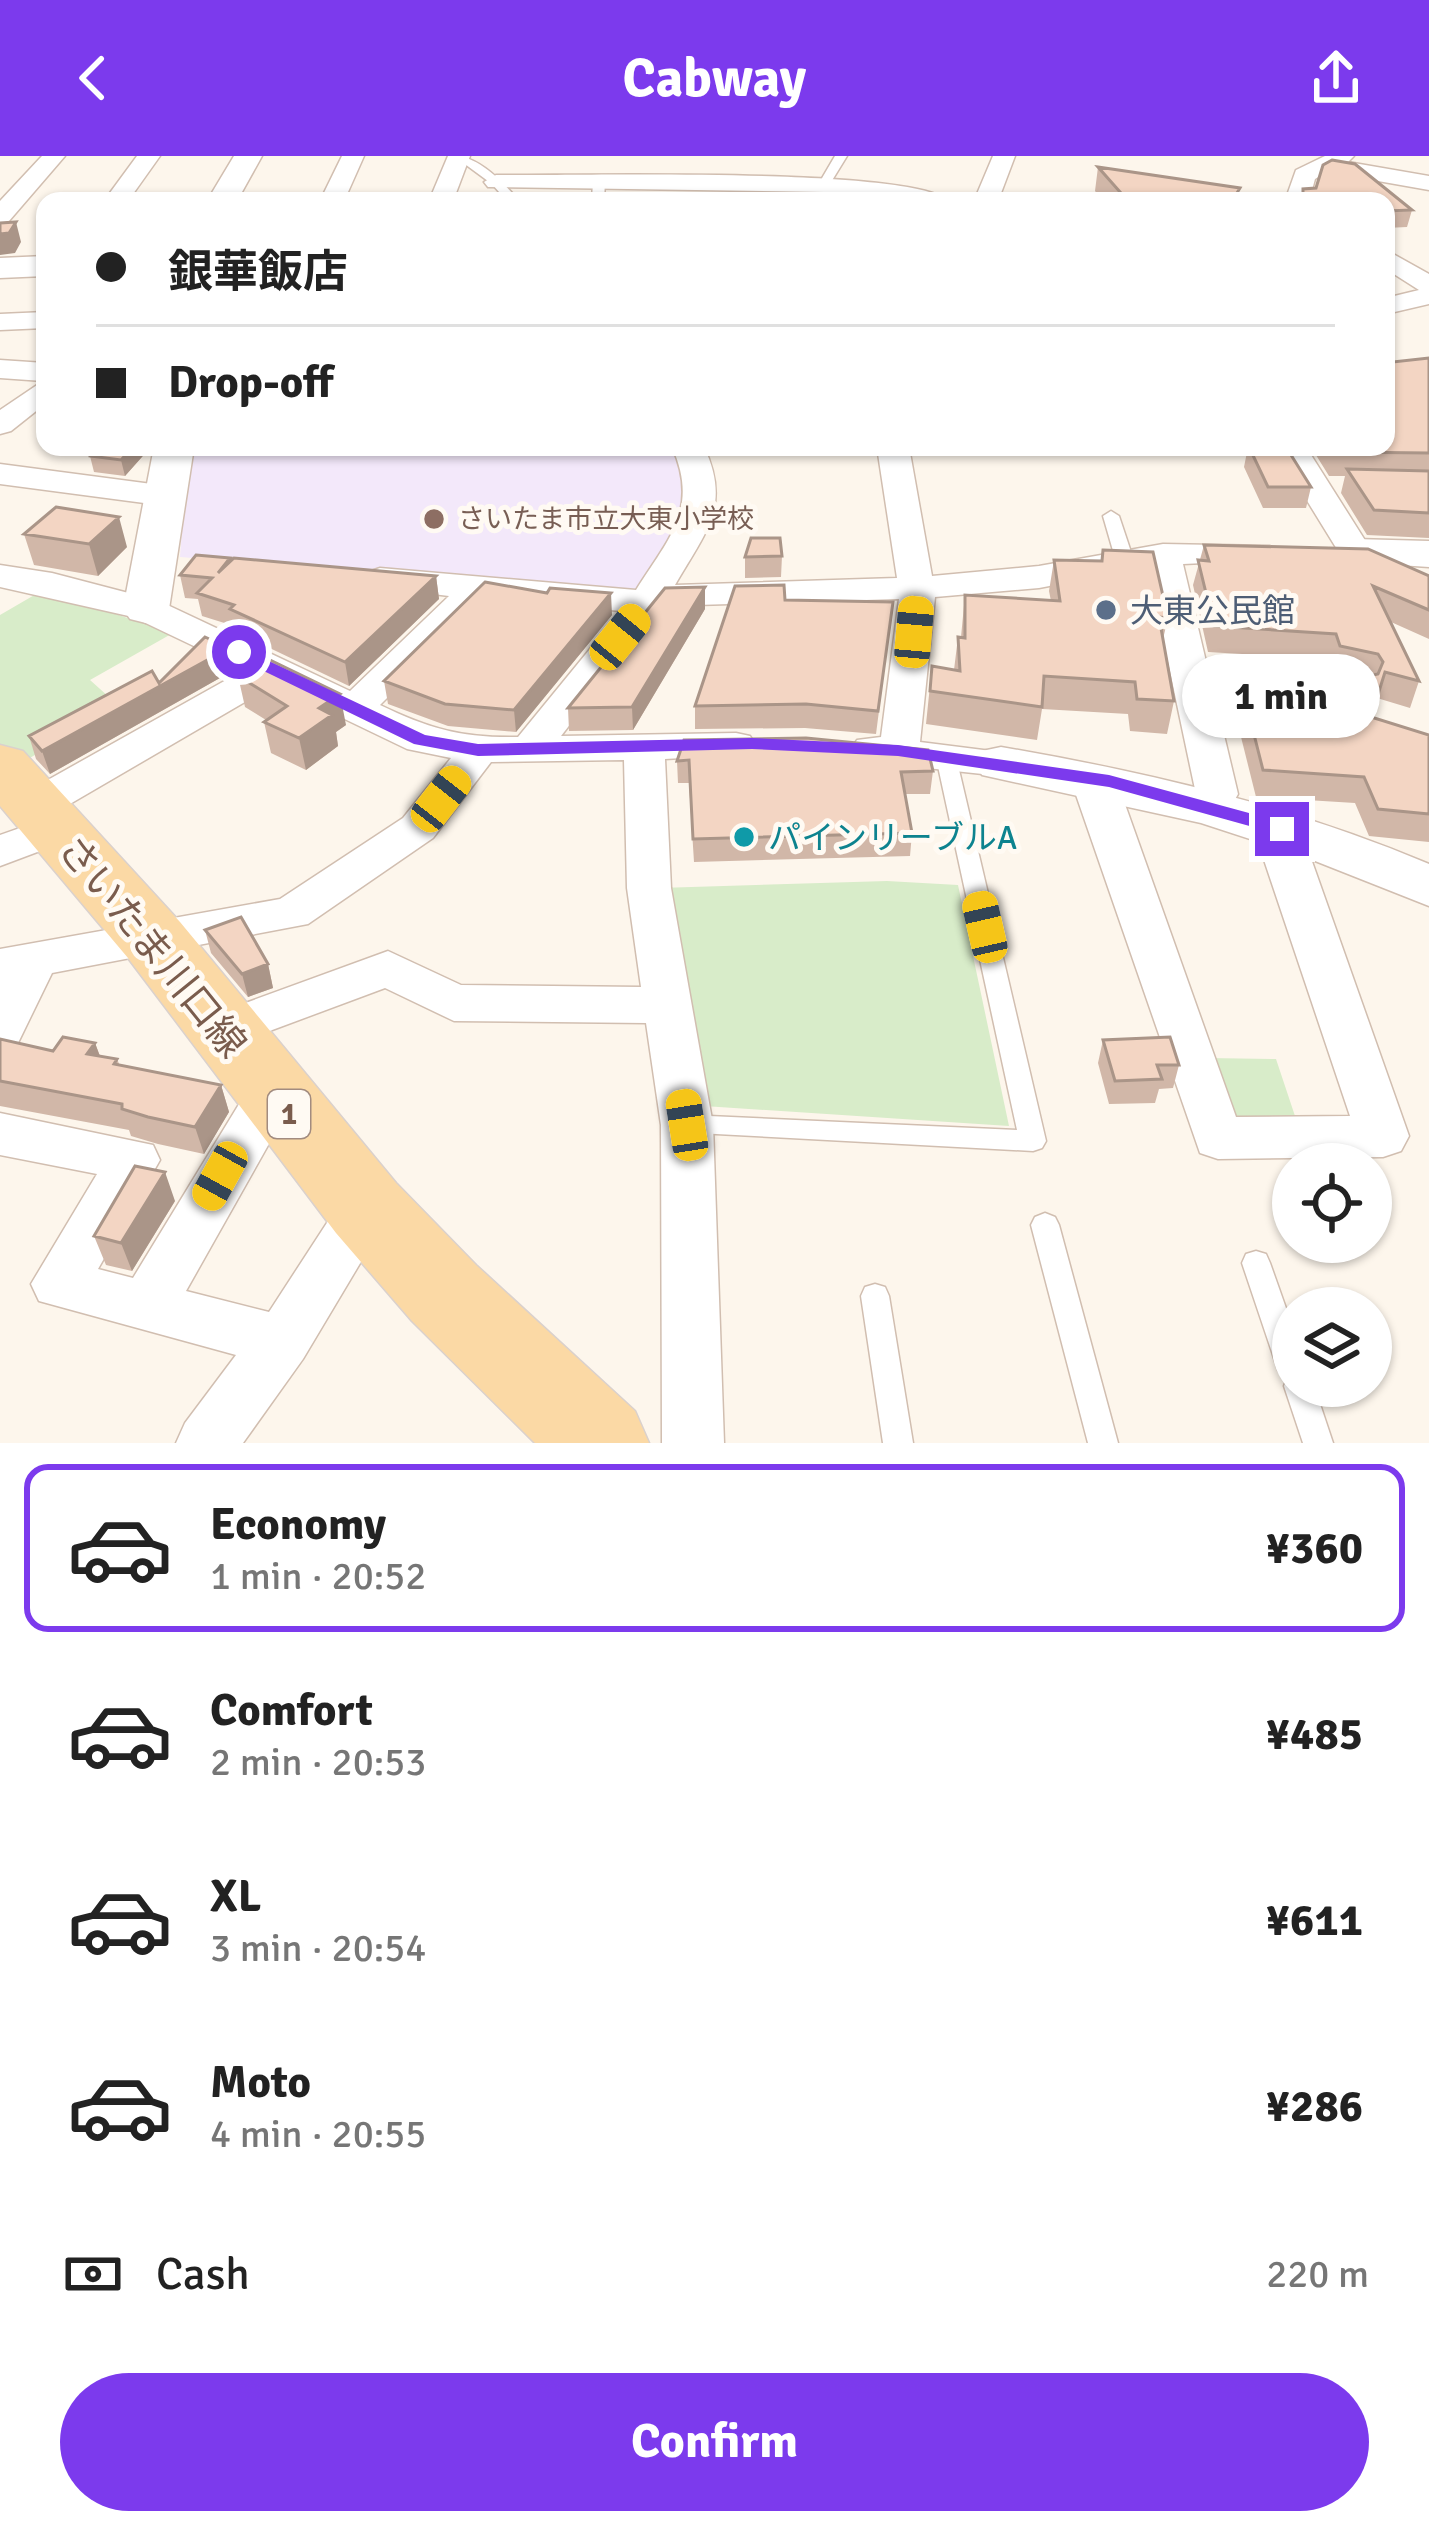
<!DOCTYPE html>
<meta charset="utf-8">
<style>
body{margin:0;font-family:Signika,"Noto Sans JP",sans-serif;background:#f2f2f2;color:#222;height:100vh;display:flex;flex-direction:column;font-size:45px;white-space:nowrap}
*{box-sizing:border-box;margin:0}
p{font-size:39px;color:#767676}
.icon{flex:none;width:66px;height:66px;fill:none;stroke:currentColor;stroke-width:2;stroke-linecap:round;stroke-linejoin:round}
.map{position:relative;height:1287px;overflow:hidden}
.panel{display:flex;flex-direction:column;background:#fff;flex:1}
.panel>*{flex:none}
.guide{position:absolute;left:36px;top:36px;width:1359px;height:264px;border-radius:24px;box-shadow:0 3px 9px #0004;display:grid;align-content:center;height:264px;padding:0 60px;background:#fff}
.buttons{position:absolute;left:1272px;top:987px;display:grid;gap:24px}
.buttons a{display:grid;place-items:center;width:120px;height:120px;border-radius:50%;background:#fff;box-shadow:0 3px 9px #0004;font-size:60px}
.end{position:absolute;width:54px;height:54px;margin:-27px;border:15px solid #7c3aed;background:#fff;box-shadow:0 0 0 6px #fff}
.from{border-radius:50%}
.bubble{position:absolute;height:84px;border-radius:42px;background:#fff;box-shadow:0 3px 9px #0004;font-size:39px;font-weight:800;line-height:84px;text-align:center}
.car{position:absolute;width:36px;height:72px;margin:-36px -18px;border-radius:15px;box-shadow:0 0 9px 3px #0007;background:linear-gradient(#f5c518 24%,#345 0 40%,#f5c518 0 76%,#345 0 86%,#f5c518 0)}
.guide b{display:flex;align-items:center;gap:42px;height:114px;font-size:45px}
.guide b+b{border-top:3px solid #e0e0e0}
.guide i{width:30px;height:30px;background:#222}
ul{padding:21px 0 0;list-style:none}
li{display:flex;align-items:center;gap:36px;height:168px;margin:0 24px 18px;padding:0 36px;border:6px solid transparent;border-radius:24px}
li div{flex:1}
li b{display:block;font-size:45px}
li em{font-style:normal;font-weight:800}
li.active{border-color:#7c3aed}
li>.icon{width:108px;height:108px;stroke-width:1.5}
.pay{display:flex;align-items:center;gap:30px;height:132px;padding:0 60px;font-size:45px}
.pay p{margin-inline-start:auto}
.cta{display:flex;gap:24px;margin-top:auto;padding:24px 60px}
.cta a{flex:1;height:138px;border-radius:72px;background:#7c3aed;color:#fff;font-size:48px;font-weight:800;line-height:138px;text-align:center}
header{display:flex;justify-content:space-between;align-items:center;height:156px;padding:0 60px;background:#7c3aed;color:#fff;font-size:54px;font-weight:800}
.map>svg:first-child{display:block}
</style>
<header><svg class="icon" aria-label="back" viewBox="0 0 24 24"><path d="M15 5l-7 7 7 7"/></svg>Cabway<svg class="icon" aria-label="share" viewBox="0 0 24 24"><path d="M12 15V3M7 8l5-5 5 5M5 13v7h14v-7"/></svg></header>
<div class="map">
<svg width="1429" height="1287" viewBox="0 0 1429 1287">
<rect width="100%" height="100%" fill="#fdf6ec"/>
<path fill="#f3e8fa" d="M188 291H670L681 299 689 348 639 439 180 401Z"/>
<path fill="#d8ecc9" d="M43 434 173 477 90 524 119 550 16 610 0 593V459Z
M887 725 958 729 1009 970 704 950 659 732Z
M1208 902 1276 903 1300 975 1235 974Z"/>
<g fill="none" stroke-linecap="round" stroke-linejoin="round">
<g stroke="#d1beb0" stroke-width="3">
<path id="service" d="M454 0C479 0 504 27 519 45H507L492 28Z
M835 0H847L828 31H820L818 29Z
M599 22 605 25 604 45H592L593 25Z
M1111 355 1119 360 1134 405 1131 409H1119L1116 405 1103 360Z
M946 595 956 601 1046 985 1042 992 1033 995 678 976 674 969 678 962 687 959 1017 974 936 601Z
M1045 1057 1055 1061 1059 1069 1118 1287H1088L1031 1069 1035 1061Z
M1256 1095 1266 1098 1270 1107 1293 1172V1230H1314L1333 1287H1303L1284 1230 1286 1225 1278 1214 1242 1107 1246 1098Z
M875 1128 885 1131 889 1140 913 1287H883L861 1140 865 1131Z"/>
</g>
<g stroke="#d1beb0" stroke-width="3">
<path id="minor" d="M42 0H65L9 65 0 67V45Z
M137 0H160L128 45H104Z
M342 0H364L344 45H320Z
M448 0H470L453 45H429Z
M993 0H1015L998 45H974Z
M1325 0H1354L1348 6 1429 20V34L1327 16 1315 23 1309 45H1285L1296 14Z
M496 19C567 20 912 10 949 45L824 36 488 31 484 26Z
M1386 94 1429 118V148L1386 158V142L1419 134 1386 113Z
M45 156V172L0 174V158Z
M0 204 45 207V248L11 275 0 278V254L43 225 0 222Z
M672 291H704C732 350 705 377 675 429L897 422 877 291H909L932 420 1039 410 1163 388 1270 390 1275 397 1270 404 1183 408 1208 514 1352 522 1366 526 1371 534 1366 542 1352 546 1214 537 1238 638 1226 660 1211 664 1196 660 1190 650 1196 638 1148 411 1039 432 935 441 920 586 1015 598 1021 607 1015 616 1001 620 871 606 857 602 851 593 857 584 881 581 899 443 662 450 561 580 736 577 750 580 756 589 750 598 665 603 671 732 713 969 724 1287H662L661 969 646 867 454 865 385 832 224 892 207 887 200 874 207 861 388 795 461 829 641 831 627 732 624 604 491 606 433 682 308 768 52 817 17 889 0 894V793L280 743 403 662 451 602 407 593 274 529 51 659 36 663 21 659 15 649 21 639 244 514 133 461 0 431V409L52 417 159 445 350 535 449 440 368 430 362 423 368 416 380 412 636 434C668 383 700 353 672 291ZM486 443 621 455 518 581C462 582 430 573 380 549Z
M1274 291H1306L1368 389 1429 423V448L1343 403Z
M0 308 167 330 183 340 167 350 0 328Z
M1095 610 1110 614 1116 623 1236 961 1350 960 1258 686 1267 663 1282 659 1297 663 1409 980 1401 995 1383 1001 1218 1003 1200 997 1075 636 1074 623 1080 614Z
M57 659 72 663 78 673 72 683 0 710V679Z
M277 923 295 929 303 943 295 957 280 968 186 1135 269 1156 347 1036 366 1029 385 1036 393 1052 303 1203 243 1287H176L185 1267 236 1199 39 1145 31 1128 97 1018 0 999V957L153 989 160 1004 98 1113 133 1122 244 940Z"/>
</g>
<g stroke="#d1beb0" stroke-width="3">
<path id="tertiary" d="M234 0H262L237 45H207Z
M45 100V120L0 122V102Z
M154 291H194L169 453 162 463 146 467 130 463 123 453Z
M1355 383 1429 385V411L1339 405 1333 396 1339 387Z
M1001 591C1147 616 1292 650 1429 708V750L1305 701 1201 667 982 619 975 607 982 595Z"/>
</g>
<g stroke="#dad1cd" stroke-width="3">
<path id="primary" d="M0 589 23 595 180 766 396 1027 476 1109 635 1255 649 1287H535L412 1165 336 1077 128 802 0 650Z"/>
</g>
<use href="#service" fill="#fff" fill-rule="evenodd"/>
<use href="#minor" fill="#fff" fill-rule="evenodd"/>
<use href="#tertiary" fill="#fff" fill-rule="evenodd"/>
<use href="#primary" fill="#fbd9a5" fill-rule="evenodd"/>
</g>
<path fill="#d1b7a8" d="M1332 4 1355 8 1412 54 1407 71 1386 72V45H1300L1303 33 1316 32 1323 9Z
M1098 11 1237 45H1103L1095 35Z
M1429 202V382L1367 379 1341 337 1345 320H1329L1311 291H1386L1393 206Z
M90 291H149V293L125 320 94 316 90 300Z
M1248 291 1311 331 1306 352H1263L1244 311Z
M24 378 127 391 98 420 34 409Z
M1204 389 1429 420V483L1391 466 1419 525 1410 552 1377 542 1371 561 1429 579V686L1369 680 1355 647 1256 641 1234 553 1241 527 1346 534 1349 524 1360 522 1332 516 1328 503 1208 496 1193 429Z
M782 400 781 421 745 422V401Z
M230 402 231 405 436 420 439 443 349 530 236 476 234 470 202 460 198 443 185 442 180 419Z
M1054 404 1168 462 1163 483 1174 545 1167 578 1130 575 1128 558 1042 553 1037 584 926 568 932 510 954 514 958 481H961L965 439 1051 445 1049 435Z
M705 431V453L633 574 569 575 568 552Z
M893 446 876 578 805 572 695 573V550Z
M612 459 516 576 448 570 388 548 384 525Z
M229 492 234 514 50 618 36 603 29 580 159 527Z
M238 520 346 569 336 576 338 590 306 614 271 597 264 566 266 564 245 551Z
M677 605 933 615 930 638H905L912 677 910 700 694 706 689 627H678Z
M205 774 268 808 273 832 248 841 211 797Z
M0 883 53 895 95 887 100 900 117 903 120 910 221 929 229 956 204 998 158 988 131 980 129 974 0 950Z
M1103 884 1179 909 1173 932 1159 933 1155 947 1109 948 1098 907Z
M175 1045 132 1115 106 1109 94 1080Z"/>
<path fill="#aa9588" d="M16 66 21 86 15 97 0 99V78Z
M133 291 149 293 125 320 121 304Z
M119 361 127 391 98 420 89 388Z
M436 420 439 443 349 530 345 506Z
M705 431V453L633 574 632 551Z
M611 437 612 459 516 576 514 554Z
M229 492 234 514 50 618 42 595Z
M340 538 346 569 336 576 338 590 306 614 299 582 319 552Z
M268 808 273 832 248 841 242 818Z
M95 887 105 914 87 898Z
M221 929 229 956 204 998 195 971Z
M165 1016 175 1045 132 1115 121 1087Z"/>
<path fill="#f3d5c3" stroke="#aa9588" stroke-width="3" d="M1332 4 1355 8 1412 54 1386 55V45H1303V33L1316 32 1323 9Z
M1098 11 1240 32 1232 45H1128Z
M16 66 9 77 0 78V67Z
M1386 200 1393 206 1429 202V297L1336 296 1333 291H1386Z
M90 291H133L121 304 90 300Z
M1249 291H1286L1311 331H1268Z
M1347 313 1429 315V357L1374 354Z
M56 351 119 361 89 388 24 378Z
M751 382H780L782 400 745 401Z
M1204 389 1368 393 1429 420V454L1373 430 1419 525 1385 516 1371 561 1429 579V658L1378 653 1364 621 1263 614 1241 527 1353 535 1349 524 1378 518 1383 506 1378 498 1340 490 1336 478 1214 470 1198 404 1209 405Z
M1103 394 1153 396 1168 462 1159 461 1174 545 1137 543 1135 526 1044 520 1042 551 930 535 932 510 960 515 958 481 965 482V439L1060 445 1054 404 1102 405Z
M196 399 230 402 218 417 234 402 436 420 345 506 230 453 234 449 197 437 212 422 180 419Z
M485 426 547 437 550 432 611 437 514 554 445 548 384 525Z
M784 429 785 444 893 446 878 555 806 548 695 550 735 430Z
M705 431 632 551 568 552 665 432Z
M205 481 229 492 42 595 29 580 152 515 159 527Z
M268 503 340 538 319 552 332 559 299 582 264 566 287 550 238 520Z
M806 582 928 594 933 615 901 616 912 677 693 683 689 604 677 605 684 584Z
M241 761 268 808 242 818 205 774Z
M63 881 95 887 87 898 117 903 114 908 221 929 195 971 148 961 122 953V948L0 925V883L53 895Z
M1170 881 1179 909H1157L1162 923 1115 925 1103 884Z
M135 1010 165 1016 121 1087 94 1080Z"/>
<path fill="#7c3aed" d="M239 491 425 579 478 588 752 582 898 589 1109 619 1289 668 1292 673 1282 679 1109 631 898 600 752 593 478 600 414 588 233 500 230 496Z"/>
<circle fill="#8d6e63" stroke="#fffaf3" stroke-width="4.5" cx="434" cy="363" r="12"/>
<circle fill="#5c6f8a" stroke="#fffaf3" stroke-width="4.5" cx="1106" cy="454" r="12"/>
<circle fill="#0f9aa8" stroke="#fffaf3" stroke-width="4.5" cx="744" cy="681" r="12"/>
<g text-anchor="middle" stroke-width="10" stroke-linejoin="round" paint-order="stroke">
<g font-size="27" fill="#785e54" stroke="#fffaf3" text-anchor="start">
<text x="458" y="372">さいたま市立大東小学校</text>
</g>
<rect fill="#fffaf3" stroke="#a28b7f" stroke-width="3" x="268" y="934" width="42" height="48" rx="9"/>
<g font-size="30" font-weight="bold" fill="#7a5c4d">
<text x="289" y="968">1</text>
</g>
<g font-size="33" fill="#4e5e75" stroke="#fffaf3" text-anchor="start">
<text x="1130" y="466">大東公民館</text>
</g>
<g font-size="33" fill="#0d838f" stroke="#fffaf3" text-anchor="start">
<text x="768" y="693">パインリーブルA</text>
</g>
<g font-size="39" fill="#7a5c4d" stroke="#fffaf3">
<text transform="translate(153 790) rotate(51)" y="14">さいたま川口線</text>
</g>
</g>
</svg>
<div class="buttons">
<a><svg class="icon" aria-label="locate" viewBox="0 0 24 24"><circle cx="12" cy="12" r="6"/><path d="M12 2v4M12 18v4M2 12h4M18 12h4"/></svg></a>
<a><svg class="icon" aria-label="layers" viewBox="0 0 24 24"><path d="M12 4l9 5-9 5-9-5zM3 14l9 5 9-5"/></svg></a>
</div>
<i class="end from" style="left:239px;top:496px"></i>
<i class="end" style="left:1282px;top:673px"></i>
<div class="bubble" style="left:1182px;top:498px;width:198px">1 min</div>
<i class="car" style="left:914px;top:476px;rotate:5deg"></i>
<i class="car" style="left:620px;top:481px;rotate:39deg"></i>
<i class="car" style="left:441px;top:643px;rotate:38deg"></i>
<i class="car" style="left:985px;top:771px;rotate:347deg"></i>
<i class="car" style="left:687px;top:969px;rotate:351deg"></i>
<i class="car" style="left:220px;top:1020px;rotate:209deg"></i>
<div class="guide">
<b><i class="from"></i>銀華飯店</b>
<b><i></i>Drop-off</b>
</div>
</div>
<section class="panel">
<ul>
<li class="active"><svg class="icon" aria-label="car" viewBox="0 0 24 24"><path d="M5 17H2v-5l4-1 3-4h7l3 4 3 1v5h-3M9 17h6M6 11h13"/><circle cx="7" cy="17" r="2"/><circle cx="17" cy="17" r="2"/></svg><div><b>Economy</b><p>1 min · 20:52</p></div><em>¥360</em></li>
<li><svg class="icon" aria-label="car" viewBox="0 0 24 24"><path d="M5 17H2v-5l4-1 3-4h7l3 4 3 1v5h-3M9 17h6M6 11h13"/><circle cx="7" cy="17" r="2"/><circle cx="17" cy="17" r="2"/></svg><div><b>Comfort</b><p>2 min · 20:53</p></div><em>¥485</em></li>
<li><svg class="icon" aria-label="car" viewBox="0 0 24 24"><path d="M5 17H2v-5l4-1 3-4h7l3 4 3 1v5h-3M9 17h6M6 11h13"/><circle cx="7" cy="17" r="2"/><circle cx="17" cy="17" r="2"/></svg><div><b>XL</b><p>3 min · 20:54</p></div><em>¥611</em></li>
<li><svg class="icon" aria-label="car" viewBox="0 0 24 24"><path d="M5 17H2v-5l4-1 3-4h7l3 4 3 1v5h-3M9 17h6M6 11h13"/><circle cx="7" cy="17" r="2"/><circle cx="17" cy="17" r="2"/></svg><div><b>Moto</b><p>4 min · 20:55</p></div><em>¥286</em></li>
</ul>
<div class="pay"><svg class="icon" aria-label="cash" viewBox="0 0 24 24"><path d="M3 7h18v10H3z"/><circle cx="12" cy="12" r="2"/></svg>Cash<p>220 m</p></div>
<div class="cta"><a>Confirm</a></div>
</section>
